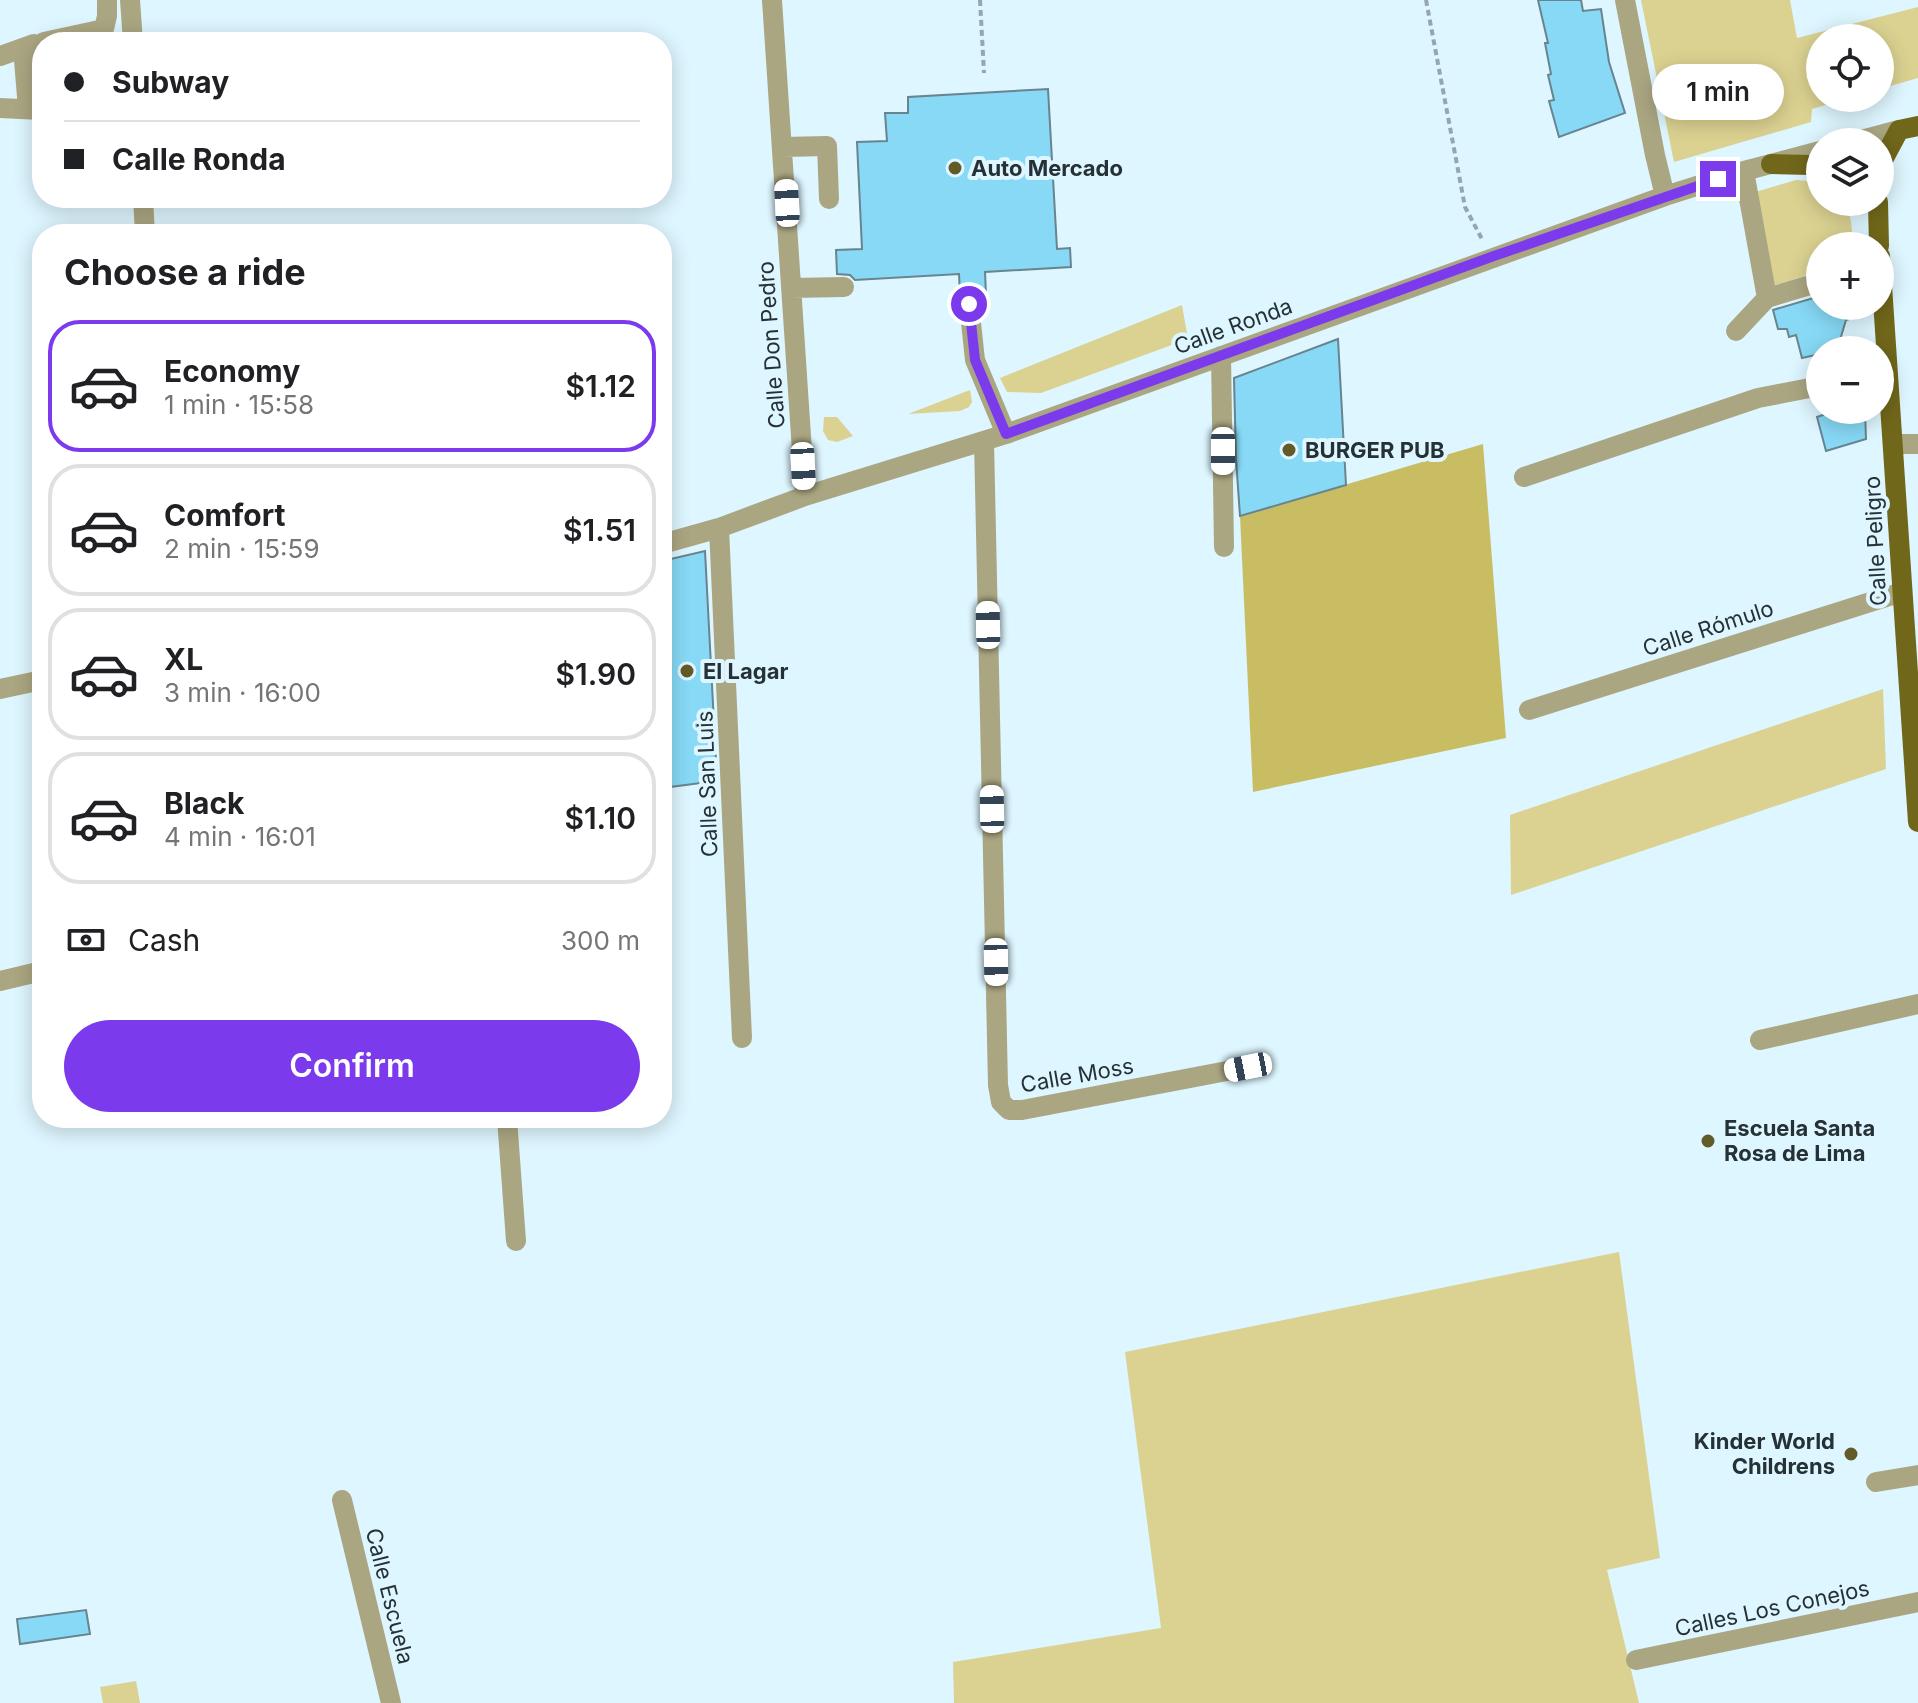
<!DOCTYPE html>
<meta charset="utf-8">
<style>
body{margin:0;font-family:Inter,sans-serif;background:#f6f6f6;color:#202124;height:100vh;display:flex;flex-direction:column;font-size:30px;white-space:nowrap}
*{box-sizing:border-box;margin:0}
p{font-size:26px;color:#757577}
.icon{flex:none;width:44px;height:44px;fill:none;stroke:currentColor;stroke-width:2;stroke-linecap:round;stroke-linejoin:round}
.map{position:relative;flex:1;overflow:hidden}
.details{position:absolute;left:32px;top:224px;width:640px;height:904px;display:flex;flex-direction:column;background:#fff;border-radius:32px;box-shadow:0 4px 20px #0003}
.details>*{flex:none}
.hud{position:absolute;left:32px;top:32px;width:640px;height:176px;border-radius:32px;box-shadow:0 4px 20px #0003;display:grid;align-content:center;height:176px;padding:0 32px;background:#fff}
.fabs{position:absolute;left:1806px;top:24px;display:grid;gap:16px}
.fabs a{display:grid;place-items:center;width:88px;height:88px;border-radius:50%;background:#fff;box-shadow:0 4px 20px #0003;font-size:40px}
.end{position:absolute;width:36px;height:36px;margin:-18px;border:10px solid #7c3aed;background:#fff;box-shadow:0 0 0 4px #fff}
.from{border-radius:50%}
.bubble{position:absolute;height:56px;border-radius:28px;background:#fff;box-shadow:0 4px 20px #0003;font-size:26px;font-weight:600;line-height:56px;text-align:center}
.car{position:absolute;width:24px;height:48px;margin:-24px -12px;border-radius:10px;box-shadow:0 0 6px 2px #0007;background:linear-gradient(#fff 24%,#345 0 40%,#fff 0 76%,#345 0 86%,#fff 0)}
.hud b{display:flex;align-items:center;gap:28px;height:76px;font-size:30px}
.hud b+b{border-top:2px solid #e0e0e0}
.hud i{width:20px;height:20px;background:#202124}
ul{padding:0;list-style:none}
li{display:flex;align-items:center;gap:24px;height:132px;margin:0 16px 12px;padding:0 16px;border:4px solid #e0e0e0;border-radius:32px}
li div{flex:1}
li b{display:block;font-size:30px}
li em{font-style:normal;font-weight:600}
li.selected{border-color:#7c3aed}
li>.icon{width:72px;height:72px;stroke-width:1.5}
h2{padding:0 32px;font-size:36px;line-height:96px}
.pay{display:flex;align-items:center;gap:20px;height:88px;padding:0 32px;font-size:30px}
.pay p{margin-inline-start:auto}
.cta{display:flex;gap:16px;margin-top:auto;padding:16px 32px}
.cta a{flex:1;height:92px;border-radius:48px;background:#7c3aed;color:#fff;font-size:32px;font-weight:600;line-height:92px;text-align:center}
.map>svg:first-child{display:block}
</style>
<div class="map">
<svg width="1918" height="1703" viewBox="0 0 1918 1703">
<rect width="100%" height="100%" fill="#def6ff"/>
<path fill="#dbd291" d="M1641 0H1790L1797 38 1918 7V78L1880 89V38H1820V98H1850L1812 109 1811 122 1674 162Z
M1796 180 1820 182V202H1846L1851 221 1853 246H1820V271L1769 287 1752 193Z
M1182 305 1188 339 1041 393 1007 392 1000 378Z
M970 390 972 402 969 407 960 411 908 414Z
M824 417H837L853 436 837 442 828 440 823 431Z
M1883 689 1886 769 1511 895 1510 815Z
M1619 1252 1660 1558 1607 1570 1639 1703H954L953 1662 1161 1628 1125 1352Z
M136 1681 140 1703H103L100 1687Z"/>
<path fill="#c9bd64" d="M1483 444 1506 738 1253 792 1240 516Z"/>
<path fill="#87d9f6" stroke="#68848e" stroke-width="2" d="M1538 0H1581L1583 11 1601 9 1609 62 1625 113 1559 137 1549 101 1554 100 1548 75 1551 74 1545 43H1548Z
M1048 89 1057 249 1070 248 1071 267 985 272 986 295 979 296 968 291 960 295 959 274 855 280 850 275 837 274 836 250 862 249 857 142 887 141 885 113H908V97Z
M1820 296V306H1870L1871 312 1846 320 1837 350H1820V354L1802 358 1796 335 1789 337 1787 329H1778L1773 310Z
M1338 339 1346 485 1240 516 1236 459 1234 378Z
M1838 410H1865L1866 439 1826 451 1817 417Z
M705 551 717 781 662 788V561Z
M86 1610 90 1634 20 1644 17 1619Z"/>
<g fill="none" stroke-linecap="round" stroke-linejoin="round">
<path stroke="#94a7ae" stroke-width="4" stroke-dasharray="6 4" stroke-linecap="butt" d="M980 0 984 73
M1426 0 1465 207 1483 241"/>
<path stroke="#aba682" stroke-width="20" d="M130 0 133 42
M772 0 805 496
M1625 0 1655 155 1665 196
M44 42 104 29 107 16V0
M23 48 28 109
M0 56 34 44
M0 108 40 110
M1854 142 1899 130
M783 147 827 146 829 199
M1744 171 1767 298 1820 282
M143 198 145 234
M791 288 844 287
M969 304 975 360 1006 434
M1736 331 1767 298
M1221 356 1224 547
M984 441 998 1085 1001 1102 1009 1110H1022L1248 1067
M1894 444H1918
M1524 477 1758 398 1820 386
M719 528 742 1038
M662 544 719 528 805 496 1006 434 1665 196 1744 171 1820 151
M0 689 42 680
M1529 710 1902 592
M0 981 42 971
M1760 1040 1918 1004
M507 1118 516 1241
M1876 1482 1918 1475
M342 1500 391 1703
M1636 1660 1918 1602"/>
<path stroke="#71671a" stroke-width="20" d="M1771 164 1812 165 1820 168
M1880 172 1884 158 1899 130 1918 126
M1878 202 1879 246
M1880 256 1918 822"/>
</g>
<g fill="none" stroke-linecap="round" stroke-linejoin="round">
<path stroke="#7c3aed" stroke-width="10" d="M969 304 975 360 1006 434 1491 257 1718 179"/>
</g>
<g fill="#625b27" stroke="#def6ff" stroke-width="3">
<circle cx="955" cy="168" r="8"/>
<circle cx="1289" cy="450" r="8"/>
<circle cx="687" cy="671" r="8"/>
<circle cx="1708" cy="1141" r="8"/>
<circle cx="1851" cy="1454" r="8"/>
</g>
<g text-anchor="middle" stroke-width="8" stroke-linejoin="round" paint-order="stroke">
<g font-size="22" font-weight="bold" fill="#253135" stroke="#def6ff" text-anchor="start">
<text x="971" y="176">Auto Mercado</text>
<text x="1305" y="458">BURGER PUB</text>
<text x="703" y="679">El Lagar</text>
<text x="1724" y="1136">Escuela Santa<tspan x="1724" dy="25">Rosa de Lima</tspan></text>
<text x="1835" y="1449" text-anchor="end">Kinder World<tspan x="1835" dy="25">Childrens</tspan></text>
</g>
<g font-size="22" fill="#253135" stroke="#def6ff">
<text transform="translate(1233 326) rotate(-20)" y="8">Calle Ronda</text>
<text transform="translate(771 345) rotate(-94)" y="8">Calle Don Pedro</text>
<text transform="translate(1875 541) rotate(-93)" y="8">Calle Peligro</text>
<text transform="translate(1708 628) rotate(-18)" y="8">Calle Rómulo</text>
<text transform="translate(707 784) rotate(-92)" y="8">Calle San Luis</text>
<text transform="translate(1077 1075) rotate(-10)" y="8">Calle Moss</text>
<text transform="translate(390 1596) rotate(76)" y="8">Calle Escuela</text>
<text transform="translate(1772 1608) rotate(-12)" y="8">Calles Los Conejos</text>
</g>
</g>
</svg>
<div class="fabs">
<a><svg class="icon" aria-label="locate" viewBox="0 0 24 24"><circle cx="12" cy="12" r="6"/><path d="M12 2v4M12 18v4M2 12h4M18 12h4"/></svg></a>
<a><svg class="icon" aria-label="layers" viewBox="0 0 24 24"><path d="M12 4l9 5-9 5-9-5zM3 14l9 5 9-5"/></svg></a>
<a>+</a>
<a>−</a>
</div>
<i class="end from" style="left:969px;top:304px"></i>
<i class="end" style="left:1718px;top:179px"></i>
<div class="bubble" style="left:1652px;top:64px;width:132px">1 min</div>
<i class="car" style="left:787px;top:203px;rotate:357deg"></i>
<i class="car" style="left:1223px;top:451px;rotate:180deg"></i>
<i class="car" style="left:803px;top:466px;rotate:177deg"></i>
<i class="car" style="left:988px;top:625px;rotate:359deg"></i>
<i class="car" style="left:992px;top:809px;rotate:359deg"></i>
<i class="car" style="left:996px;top:962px;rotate:179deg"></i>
<i class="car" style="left:1248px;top:1067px;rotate:259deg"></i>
<div class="hud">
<b><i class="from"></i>Subway</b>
<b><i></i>Calle Ronda</b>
</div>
<section class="details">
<h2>Choose a ride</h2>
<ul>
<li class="selected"><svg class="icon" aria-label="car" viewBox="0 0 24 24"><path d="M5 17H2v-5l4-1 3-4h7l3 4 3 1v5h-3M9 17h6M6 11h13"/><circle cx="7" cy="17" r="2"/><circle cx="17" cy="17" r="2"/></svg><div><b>Economy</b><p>1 min · 15:58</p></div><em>$1.12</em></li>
<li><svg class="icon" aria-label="car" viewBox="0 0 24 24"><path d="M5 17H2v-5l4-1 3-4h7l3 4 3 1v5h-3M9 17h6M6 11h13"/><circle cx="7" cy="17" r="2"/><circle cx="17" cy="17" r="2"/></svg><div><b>Comfort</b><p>2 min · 15:59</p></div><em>$1.51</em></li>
<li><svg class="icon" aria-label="car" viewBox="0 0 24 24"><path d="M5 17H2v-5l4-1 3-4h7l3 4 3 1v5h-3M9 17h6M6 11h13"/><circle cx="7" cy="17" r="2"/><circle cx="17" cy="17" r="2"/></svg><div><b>XL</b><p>3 min · 16:00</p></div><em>$1.90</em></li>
<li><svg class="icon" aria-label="car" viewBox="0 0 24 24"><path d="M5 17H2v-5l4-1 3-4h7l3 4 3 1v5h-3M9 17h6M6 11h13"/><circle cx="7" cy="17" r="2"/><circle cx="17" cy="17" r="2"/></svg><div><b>Black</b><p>4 min · 16:01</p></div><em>$1.10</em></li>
</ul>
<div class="pay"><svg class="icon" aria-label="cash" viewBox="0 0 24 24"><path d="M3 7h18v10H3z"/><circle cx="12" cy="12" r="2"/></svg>Cash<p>300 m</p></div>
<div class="cta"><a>Confirm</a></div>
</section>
</div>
